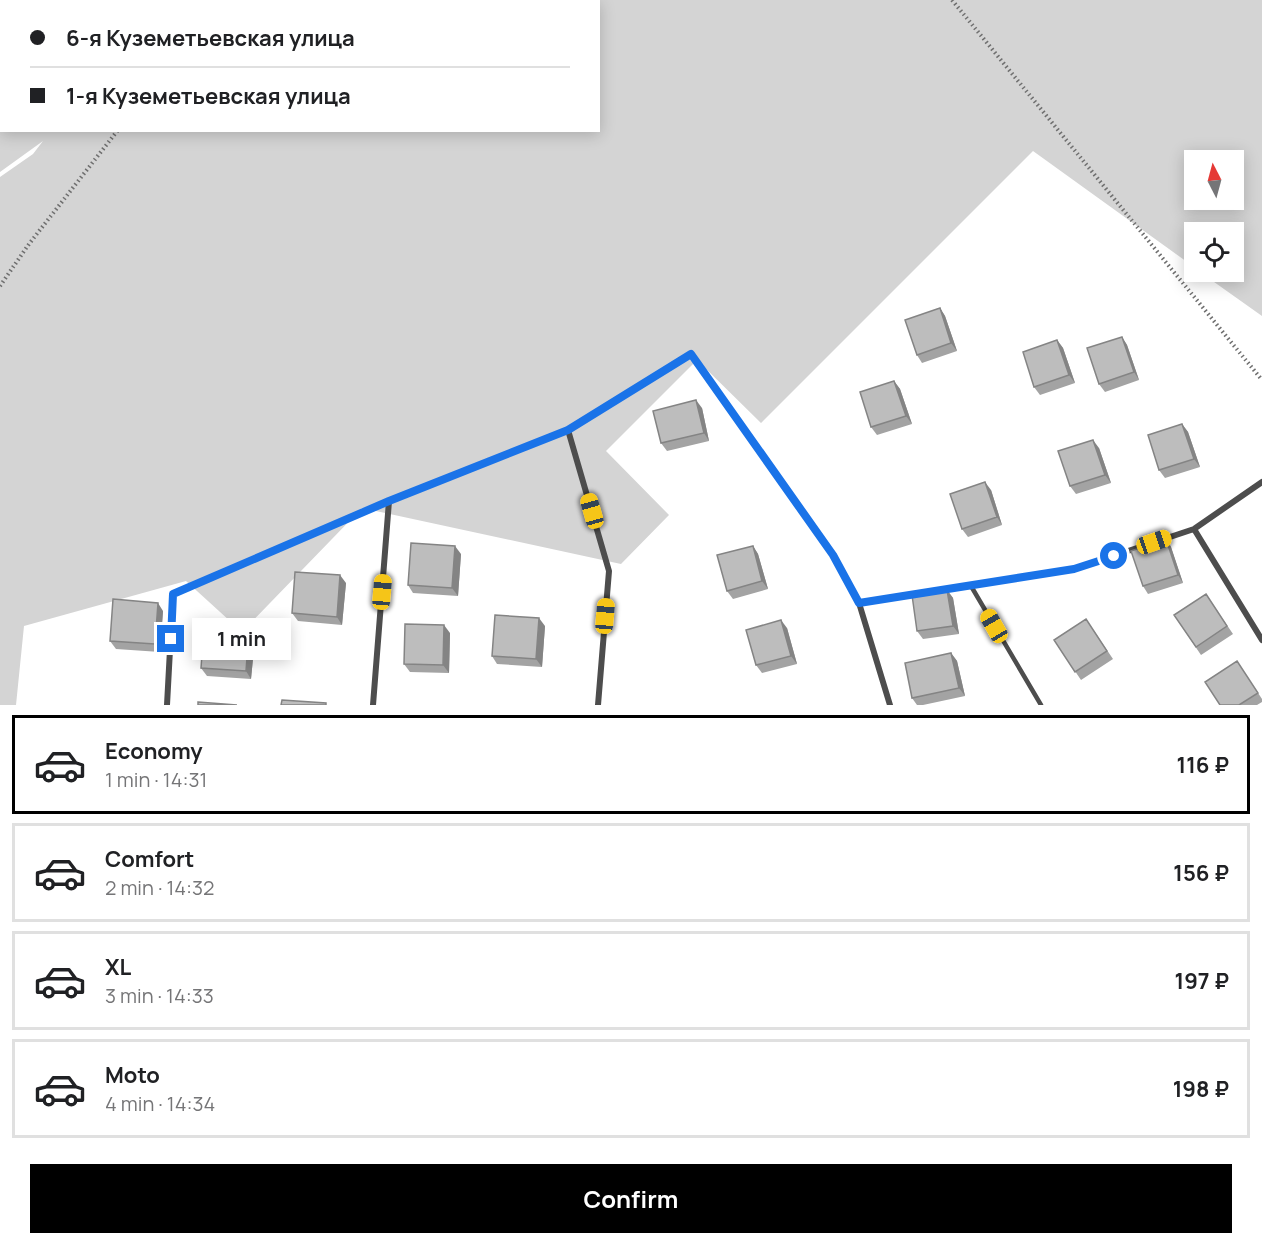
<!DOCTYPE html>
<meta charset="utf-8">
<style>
body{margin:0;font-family:Manrope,sans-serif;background:#f6f6f6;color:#202124;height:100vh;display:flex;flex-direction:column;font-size:22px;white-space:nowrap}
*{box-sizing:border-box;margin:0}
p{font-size:20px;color:#757577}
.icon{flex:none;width:33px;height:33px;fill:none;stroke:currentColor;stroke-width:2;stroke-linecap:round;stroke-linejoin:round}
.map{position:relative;height:705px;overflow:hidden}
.drawer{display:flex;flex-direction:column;background:#fff;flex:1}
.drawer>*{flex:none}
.guide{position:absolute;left:0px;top:0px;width:600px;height:132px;box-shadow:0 3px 15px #0003;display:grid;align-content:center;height:132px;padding:0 30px;background:#fff}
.needle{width:39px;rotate:354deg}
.tools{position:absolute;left:1184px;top:150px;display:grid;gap:12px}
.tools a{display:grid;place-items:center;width:60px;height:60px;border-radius:0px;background:#fff;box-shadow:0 3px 15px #0003;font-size:30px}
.end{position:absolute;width:27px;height:27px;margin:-14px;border:8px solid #1a73e8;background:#fff;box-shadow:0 0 0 3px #fff}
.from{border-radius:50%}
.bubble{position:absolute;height:42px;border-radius:0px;background:#fff;box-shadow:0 3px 15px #0003;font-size:20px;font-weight:700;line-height:42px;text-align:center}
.car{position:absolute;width:18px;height:36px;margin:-18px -9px;border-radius:8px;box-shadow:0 0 4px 2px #0007;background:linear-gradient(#f5c518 24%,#345 0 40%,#f5c518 0 76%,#345 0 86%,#f5c518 0)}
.guide b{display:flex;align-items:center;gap:21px;height:57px;font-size:22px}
.guide b+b{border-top:2px solid #e0e0e0}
.guide i{width:15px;height:15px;background:#202124}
ul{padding:10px 0 0;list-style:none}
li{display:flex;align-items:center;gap:18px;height:99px;margin:0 12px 9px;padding:0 18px;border:3px solid #e0e0e0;border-radius:0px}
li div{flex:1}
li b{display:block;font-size:22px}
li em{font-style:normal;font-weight:700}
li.active{border-color:#000}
li>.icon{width:54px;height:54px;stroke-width:1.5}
.primary-button{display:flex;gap:12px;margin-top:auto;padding:12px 30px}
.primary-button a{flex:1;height:69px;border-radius:0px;background:#000;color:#fff;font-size:24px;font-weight:700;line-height:69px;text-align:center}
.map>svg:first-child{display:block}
</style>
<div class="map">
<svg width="1262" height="705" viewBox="0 0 1262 705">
<rect width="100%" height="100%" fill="#fff"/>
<path fill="#d4d4d4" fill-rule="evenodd" d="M0 0H1262V316L1200 272H1233V232H1194V267L1033 151 761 423 697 360 606 451 669 515 621 564 362 508 242 632 186 581 24 626 16 705H0V177L33 154 43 141 0 172ZM2 2H598V130H2ZM1194 160H1233V200H1194Z"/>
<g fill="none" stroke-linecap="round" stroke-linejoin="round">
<path stroke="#6f6f6f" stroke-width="4" stroke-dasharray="1.5 3" stroke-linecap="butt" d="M952 0 1262 380
M281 2 284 0
M0 286 29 244 118 130"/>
<path stroke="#4d4d4d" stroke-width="4.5" d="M81 0 82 2
M189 2 192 0
M971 586 1041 705"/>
<path stroke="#4d4d4d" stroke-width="6" d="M568 430 609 571 598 705
M1194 529 1262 640
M859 603 1074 569 1194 529 1262 482
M167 705 173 594 389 501 568 430 691 354 833 555 859 603 890 705
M373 705 389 501"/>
</g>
<path fill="#a3a3a3" d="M940 308 945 316 957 351 922 363 917 355Z
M1122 337 1127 345 1139 380 1105 392 1099 384Z
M1057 340 1063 348 1075 383 1040 395 1034 387Z
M894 381 900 389 912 424 877 435 871 427Z
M702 408 709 441 667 451 661 443Z
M1182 424 1188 432 1200 467 1165 478 1159 470Z
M1099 448 1111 483 1076 494 1070 486Z
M991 490 1002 525 968 537 962 529Z
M1166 539 1171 547 1183 583 1148 594 1143 586Z
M753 546 758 554 768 589 733 599 727 591Z
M461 554 458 596 413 593 408 585Z
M346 583 342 625 298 621 292 613Z
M947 590 953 598 959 634 923 639 917 631Z
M1206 594 1233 634 1201 655 1174 615Z
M163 611 160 652 116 649 110 641Z
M1086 619 1113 659 1081 680 1054 640Z
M545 626 542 667 497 664 492 656Z
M787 628 797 664 762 673 756 665Z
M249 630 255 638 251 679 207 676 201 668Z
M450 633 449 673 410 672 404 664Z
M951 653 957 661 965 696 923 705H917L912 698Z
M1237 661 1262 699V702L1257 705H1220Z"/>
<path fill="#848484" d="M940 308 945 316 957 351 951 343Z
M1122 337 1127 345 1139 380 1134 372Z
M1057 340 1063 348 1075 383 1069 375Z
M894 381 900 389 912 424 906 416Z
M696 400 702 408 709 441 704 433Z
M1182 424 1188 432 1200 467 1194 459Z
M1093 440 1099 448 1111 483 1105 475Z
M985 482 991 490 1002 525 997 517Z
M1166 539 1171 547 1183 583 1178 575Z
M455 546 461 554 458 596 452 588Z
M753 546 758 554 768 589 762 581Z
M340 575 346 583 342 625 337 617Z
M947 590 953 598 959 634 953 626Z
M158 603 163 611 160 652 155 644Z
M539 618 545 626 542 667 536 659Z
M781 620 787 628 797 664 791 656Z
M444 625 450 633 449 673 443 665Z
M249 630 255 638 251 679 246 671Z
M951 653 957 661 965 696 959 688Z"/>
<path fill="#bdbdbd" stroke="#848484" stroke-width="1.5" d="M940 308 951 343 917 355 905 320Z
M1122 337 1134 372 1099 384 1087 348Z
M1057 340 1069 375 1034 387 1023 352Z
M894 381 906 416 871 427 860 392Z
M696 400 704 433 661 443 653 411Z
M1182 424 1194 459 1159 470 1148 435Z
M1093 440 1105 475 1070 486 1058 451Z
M985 482 997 517 962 529 950 494Z
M1166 539 1178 575 1143 586 1131 551Z
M411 543 455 546 452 588 408 585Z
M753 546 762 581 727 591 717 555Z
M295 572 340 575 337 617 292 613Z
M947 590 953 626 917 631 912 595Z
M1206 594 1227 626 1196 647 1174 615Z
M113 599 158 603 155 644 110 641Z
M495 615 539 618 536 659 492 656Z
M1086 619 1107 651 1075 672 1054 640Z
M781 620 791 656 756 665 746 630Z
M405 624 444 625 443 665 404 664Z
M204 627 249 630 246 671 201 668Z
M951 653 959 688 912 698 905 663Z
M1237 661 1258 693 1239 705H1220L1205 682Z
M282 700 326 703V705H281Z
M198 702 237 705H198Z"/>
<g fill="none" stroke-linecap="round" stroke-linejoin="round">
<path stroke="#1a73e8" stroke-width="8" d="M171 639 173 594 389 501 568 430 691 354 833 555 859 603 1074 569 1114 556"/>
</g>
</svg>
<div class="tools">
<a><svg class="needle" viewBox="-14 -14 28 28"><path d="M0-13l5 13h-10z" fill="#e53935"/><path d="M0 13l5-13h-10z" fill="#757577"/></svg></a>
<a><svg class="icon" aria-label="locate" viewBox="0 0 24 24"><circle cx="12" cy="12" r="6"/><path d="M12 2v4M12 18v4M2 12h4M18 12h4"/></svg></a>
</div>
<i class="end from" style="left:1114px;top:556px"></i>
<i class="end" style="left:171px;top:639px"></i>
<div class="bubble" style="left:192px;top:618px;width:99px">1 min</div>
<i class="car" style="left:592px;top:511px;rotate:344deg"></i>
<i class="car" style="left:1154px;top:542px;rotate:71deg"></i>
<i class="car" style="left:382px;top:592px;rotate:5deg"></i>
<i class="car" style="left:605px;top:616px;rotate:5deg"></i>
<i class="car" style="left:994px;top:626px;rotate:330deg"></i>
<div class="guide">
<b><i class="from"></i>6-я Куземетьевская улица</b>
<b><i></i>1-я Куземетьевская улица</b>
</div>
</div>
<section class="drawer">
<ul>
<li class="active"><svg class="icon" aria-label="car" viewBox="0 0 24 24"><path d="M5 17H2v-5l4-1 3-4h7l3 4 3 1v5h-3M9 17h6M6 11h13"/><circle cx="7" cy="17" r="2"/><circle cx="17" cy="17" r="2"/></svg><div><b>Economy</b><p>1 min · 14:31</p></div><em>116 ₽</em></li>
<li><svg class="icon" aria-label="car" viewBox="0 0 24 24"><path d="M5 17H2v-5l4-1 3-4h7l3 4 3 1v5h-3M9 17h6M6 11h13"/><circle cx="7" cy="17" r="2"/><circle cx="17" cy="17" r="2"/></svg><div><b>Comfort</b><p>2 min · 14:32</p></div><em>156 ₽</em></li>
<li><svg class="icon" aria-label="car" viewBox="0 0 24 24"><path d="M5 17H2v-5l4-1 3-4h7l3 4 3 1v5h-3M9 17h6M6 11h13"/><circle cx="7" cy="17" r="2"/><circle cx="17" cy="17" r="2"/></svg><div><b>XL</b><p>3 min · 14:33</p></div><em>197 ₽</em></li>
<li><svg class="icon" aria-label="car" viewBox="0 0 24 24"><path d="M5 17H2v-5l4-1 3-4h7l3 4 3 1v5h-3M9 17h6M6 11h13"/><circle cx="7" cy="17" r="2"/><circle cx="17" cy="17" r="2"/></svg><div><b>Moto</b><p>4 min · 14:34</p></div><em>198 ₽</em></li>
</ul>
<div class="primary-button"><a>Confirm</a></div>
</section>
